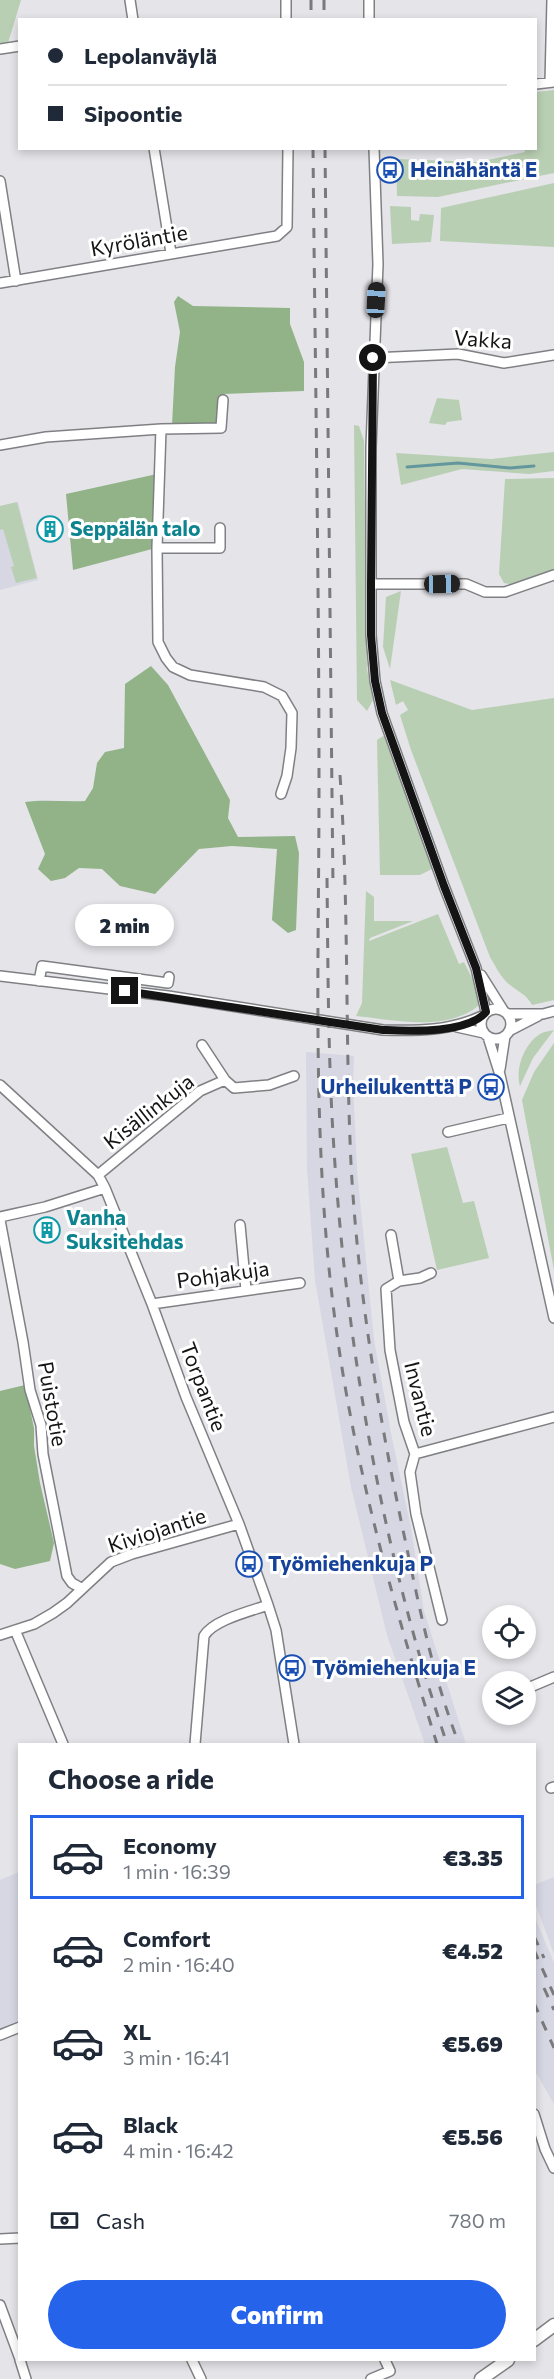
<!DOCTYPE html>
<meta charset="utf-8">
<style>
body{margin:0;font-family:Commissioner,sans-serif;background:#f2f2f3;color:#1f2937;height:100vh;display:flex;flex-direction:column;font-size:22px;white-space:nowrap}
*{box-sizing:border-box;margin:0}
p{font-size:20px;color:#747a83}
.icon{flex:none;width:33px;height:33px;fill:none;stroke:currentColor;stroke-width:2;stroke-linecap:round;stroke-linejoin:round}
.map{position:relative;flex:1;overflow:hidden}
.side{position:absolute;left:18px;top:1743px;width:518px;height:618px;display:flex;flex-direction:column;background:#fff;border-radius:0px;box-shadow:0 3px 9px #0003}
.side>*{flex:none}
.top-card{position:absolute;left:18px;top:18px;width:519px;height:132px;border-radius:0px;box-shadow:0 3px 9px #0003;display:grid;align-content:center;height:132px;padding:0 30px;background:#fff}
.controls{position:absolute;left:482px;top:1605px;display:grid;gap:12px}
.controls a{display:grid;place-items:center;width:54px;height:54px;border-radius:50%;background:#fff;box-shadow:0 3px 9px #0003;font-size:30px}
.end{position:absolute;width:27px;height:27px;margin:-14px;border:8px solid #141415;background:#fff;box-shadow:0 0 0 3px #fff}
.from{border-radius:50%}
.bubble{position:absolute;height:42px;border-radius:21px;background:#fff;box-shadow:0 3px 9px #0003;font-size:20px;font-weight:800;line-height:42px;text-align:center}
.car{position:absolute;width:18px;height:36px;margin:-18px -9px;border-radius:8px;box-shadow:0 0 4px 2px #0007;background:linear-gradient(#222 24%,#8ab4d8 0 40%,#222 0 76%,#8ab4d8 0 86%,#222 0)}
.top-card b{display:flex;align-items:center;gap:21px;height:57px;font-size:22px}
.top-card b+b{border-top:2px solid #e0e1e3}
.top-card i{width:15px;height:15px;background:#1f2937}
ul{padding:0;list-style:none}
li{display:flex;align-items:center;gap:18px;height:84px;margin:0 12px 9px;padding:0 18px;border:3px solid transparent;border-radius:0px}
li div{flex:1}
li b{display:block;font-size:22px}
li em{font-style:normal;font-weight:800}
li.current{border-color:#2563eb}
li>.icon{width:54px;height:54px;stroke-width:1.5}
h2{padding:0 30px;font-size:27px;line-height:72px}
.pay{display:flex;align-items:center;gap:15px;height:66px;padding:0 30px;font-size:22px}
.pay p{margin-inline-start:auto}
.primary-button{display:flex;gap:12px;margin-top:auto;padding:12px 30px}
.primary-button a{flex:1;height:69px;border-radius:36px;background:#2563eb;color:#fff;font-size:24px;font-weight:800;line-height:69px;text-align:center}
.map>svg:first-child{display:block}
</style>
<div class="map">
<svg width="554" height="2379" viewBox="0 0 554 2379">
<rect width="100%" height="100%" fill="#e4e4e9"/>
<path fill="#d6d7e3" d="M18 502 38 580 0 590V506Z
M306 1052 354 1056 353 1084 357 1170 374 1340 392 1438 411 1528 424 1611 466 1744H425L387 1635 351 1487 315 1280 307 1169Z
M19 1872V2020L0 2029V1880Z
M554 1877V1954L534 1900V1885Z
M534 1915 554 1963V2104L534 2069Z"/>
<path fill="#b9cfb3" d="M0 0H21L8 43H0Z
M554 90V173L438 197 397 196 396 159 479 162 525 152 524 149 536 148V92Z
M554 183V247L440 241 441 208Z
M390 206 411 207V220L419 221 420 214 434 215 431 242 392 244Z
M437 398 459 400 462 420 447 422 445 425 429 423Z
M354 425 359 426 364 441 367 669 373 700 367 711 357 700Z
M554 452V471L529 474 462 469 401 485 396 453 491 459Z
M554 478V569L509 584 504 583 499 574 505 479Z
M17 502 37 578 16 583 11 567 14 566 3 529 0 530V506Z
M401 591 390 669 383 647 386 597Z
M390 680 472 710 554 698V1000L532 1005C527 995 519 992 510 985 501 978 496 967 490 957L411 750 400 715 408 710 403 701 396 705Z
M385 735 434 868 420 875H380L377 740Z
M366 891 374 897V921H413L370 938 369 941 438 914 459 964 464 962 480 994 478 1006C445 1032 396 1020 356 1016L362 1003Z
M554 1030 533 1058 520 1086C515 1069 524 1044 540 1034 543 1032 549 1031 554 1030Z
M554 1043V1270L522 1100 534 1072Z
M447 1147 463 1203 474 1201 489 1258 437 1270 411 1154Z"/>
<path fill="#91b387" d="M178 296 193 306 290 308V324L304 362V391L223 394 218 423 172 425 175 367 180 332 174 302Z
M157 474 152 549 73 570 66 494Z
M151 666 168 685 230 800 228 818 238 837 295 836 299 853 296 930 288 933 272 920 277 849 232 846 199 849 155 894 120 886 102 869 79 868 65 878 51 881 38 869 45 854 25 802C44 799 65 802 85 801L93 788 97 763 105 752 124 748 125 684Z
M25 1385 34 1428V1446L40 1483 54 1543 50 1561 15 1569 0 1564V1391Z"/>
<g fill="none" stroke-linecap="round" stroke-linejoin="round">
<path stroke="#64969e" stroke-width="3" d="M407 467 458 463 510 468 534 466"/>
<g stroke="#7f8084" stroke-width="12">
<path id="minor" d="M130 0 133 20
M286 0V20
M369 0V20
M0 49 20 46
M550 82 552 0
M536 84 554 82
M154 148 171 253
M374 148 378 264 371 447V635L375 681 382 713 444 886 476 968 486 1012
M0 181 16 281
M0 283 277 236 287 227 288 148
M373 358 458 354 504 363 554 355
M161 429 221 428 223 400
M0 445 46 437 161 429 157 548 158 642 166 658 173 667 190 675 264 687 282 696 292 713 291 748 287 776 281 794
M157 548H220V528
M371 584H466L485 592H505L554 575
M481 975 503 1010
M0 976 168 996 383 1030C418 1031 450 1031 482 1016
M39 981 42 966 168 983 169 977
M481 1024a15 15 0 1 1 30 0a15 15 0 1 1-30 0Z
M509 1014H543L554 1011
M457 1027 484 1033
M509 1031 538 1016
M488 1037 500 1075 554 1318
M500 1069 505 1036
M225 1080 234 1088 269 1085 294 1076
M0 1085 98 1175 105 1188 152 1304 186 1397 239 1524 268 1605 276 1630 294 1744
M448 1132 508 1118
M98 1175 200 1091 225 1080 202 1045
M0 1217 45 1207 105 1188
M0 1220 23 1342 30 1390 41 1425 43 1454 67 1576 72 1583 81 1588
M240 1225 246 1290
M391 1235 399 1281 386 1289 390 1350 404 1422 415 1454 410 1472 416 1514 442 1620
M399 1281 420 1278 431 1273
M152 1304 300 1283
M415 1454 554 1417
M15 1630 63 1744
M0 1635 34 1624 53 1613 67 1603 111 1562 132 1554 239 1524
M528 1688 554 1677
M195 1744 204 1636C213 1620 251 1611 268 1605
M551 1788 554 1787
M0 2035 20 2027
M534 2114 545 2149 554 2168
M0 2239 20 2238
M0 2305 20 2359
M20 2360 26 2379
M192 2360 201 2379
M371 2379 390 2371 385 2360"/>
</g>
<g stroke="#7f8084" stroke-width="15">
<path id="major" d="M534 2340 554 2325
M481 2379 508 2360"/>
</g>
<use href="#minor" stroke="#fff" stroke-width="9"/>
<use href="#major" stroke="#fff" stroke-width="12"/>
<path stroke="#7a7a7d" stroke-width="3" stroke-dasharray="10 10" stroke-linecap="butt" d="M311 0V20
M324 0V20
M313 148C315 361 319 574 319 787 319 960 312 1133 333 1304 351 1455 392 1600 437 1744
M325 148 333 887
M340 775C349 904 345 1034 351 1164 358 1292 379 1419 406 1544 420 1611 434 1680 459 1744
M327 878C328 969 328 1060 334 1150 347 1352 383 1553 447 1744
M534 1936 544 1958
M534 1950 554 1995
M544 1988 554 2010
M534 2003 554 2048"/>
</g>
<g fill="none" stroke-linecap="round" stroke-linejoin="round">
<path stroke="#141415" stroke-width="8" d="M125 991 383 1030C410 1031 467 1034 486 1012L476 968 444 886 382 713 375 681 371 635V584L373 358"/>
</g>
<defs>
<g id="bus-ring" transform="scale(1.35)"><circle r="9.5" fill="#fff" stroke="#1a4fb4" stroke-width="1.5"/><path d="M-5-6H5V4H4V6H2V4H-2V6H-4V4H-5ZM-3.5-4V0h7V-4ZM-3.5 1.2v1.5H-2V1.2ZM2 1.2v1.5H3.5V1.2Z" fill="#1a4fb4"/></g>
<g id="building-ring" transform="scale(1.35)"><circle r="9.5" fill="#fff" stroke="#0f9aa8" stroke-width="1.5"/><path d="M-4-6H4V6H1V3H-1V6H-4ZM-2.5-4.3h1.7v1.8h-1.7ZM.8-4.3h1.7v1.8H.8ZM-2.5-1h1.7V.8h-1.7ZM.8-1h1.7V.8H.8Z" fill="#0f9aa8"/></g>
</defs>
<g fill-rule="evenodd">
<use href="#bus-ring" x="390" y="170"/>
<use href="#building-ring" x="50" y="529"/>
<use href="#bus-ring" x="491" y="1087"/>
<use href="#building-ring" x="47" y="1230"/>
<use href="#bus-ring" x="249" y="1564"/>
<use href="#bus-ring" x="292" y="1668"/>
</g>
<g text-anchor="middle" stroke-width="6" stroke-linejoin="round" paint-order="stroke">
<g font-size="21" font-weight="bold" fill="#164399" stroke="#fff" text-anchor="start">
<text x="410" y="177">Heinähäntä E</text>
<text x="472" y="1094" text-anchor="end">Urheilukenttä P</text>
<text x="268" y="1571">Työmiehenkuja P</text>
<text x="312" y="1675">Työmiehenkuja E</text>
</g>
<g font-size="21" fill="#141415" stroke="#fff">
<text transform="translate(139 241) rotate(-10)" y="7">Kyröläntie</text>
<text transform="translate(483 340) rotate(4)" y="7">Vakka</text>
<text transform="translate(149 1112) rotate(-38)" y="7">Kisällinkuja</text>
<text transform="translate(223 1275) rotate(-8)" y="7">Pohjakuja</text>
<text transform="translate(203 1387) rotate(69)" y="7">Torpantie</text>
<text transform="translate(420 1399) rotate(76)" y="7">Invantie</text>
<text transform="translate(52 1404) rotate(80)" y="7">Puistotie</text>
<text transform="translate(157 1531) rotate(-18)" y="7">Kiviojantie</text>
</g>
<g font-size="21" font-weight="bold" fill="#0d838f" stroke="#fff" text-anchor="start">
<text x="70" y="536">Seppälän talo</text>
<text x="66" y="1225">Vanha<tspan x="66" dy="24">Suksitehdas</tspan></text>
</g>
</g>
</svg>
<div class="controls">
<a><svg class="icon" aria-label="locate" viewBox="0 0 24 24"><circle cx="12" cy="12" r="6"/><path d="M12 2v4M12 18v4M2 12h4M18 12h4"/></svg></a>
<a><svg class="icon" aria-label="layers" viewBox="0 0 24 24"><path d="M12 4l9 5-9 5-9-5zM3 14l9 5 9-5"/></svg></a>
</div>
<i class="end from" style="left:373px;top:358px"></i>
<i class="end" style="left:125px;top:991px"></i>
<div class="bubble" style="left:75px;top:904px;width:99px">2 min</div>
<i class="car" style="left:376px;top:300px;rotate:3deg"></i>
<i class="car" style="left:442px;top:584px;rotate:89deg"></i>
<div class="top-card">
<b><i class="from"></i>Lepolanväylä</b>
<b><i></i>Sipoontie</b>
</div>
<section class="side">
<h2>Choose a ride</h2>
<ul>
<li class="current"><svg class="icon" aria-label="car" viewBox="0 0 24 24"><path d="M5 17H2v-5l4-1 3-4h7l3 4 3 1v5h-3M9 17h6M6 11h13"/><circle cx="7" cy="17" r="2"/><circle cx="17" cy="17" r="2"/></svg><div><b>Economy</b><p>1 min · 16:39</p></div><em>€3.35</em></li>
<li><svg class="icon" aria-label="car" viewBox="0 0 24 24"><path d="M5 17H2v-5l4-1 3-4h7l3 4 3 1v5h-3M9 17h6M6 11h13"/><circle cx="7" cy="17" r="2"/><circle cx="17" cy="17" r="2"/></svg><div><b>Comfort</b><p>2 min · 16:40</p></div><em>€4.52</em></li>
<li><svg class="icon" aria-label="car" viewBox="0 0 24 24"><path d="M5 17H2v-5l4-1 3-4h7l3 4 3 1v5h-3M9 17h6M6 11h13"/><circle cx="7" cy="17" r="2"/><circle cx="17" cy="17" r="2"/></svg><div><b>XL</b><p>3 min · 16:41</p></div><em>€5.69</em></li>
<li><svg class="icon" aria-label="car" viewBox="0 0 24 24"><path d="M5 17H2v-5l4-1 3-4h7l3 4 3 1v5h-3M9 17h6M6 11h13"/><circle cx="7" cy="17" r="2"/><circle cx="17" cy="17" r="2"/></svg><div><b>Black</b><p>4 min · 16:42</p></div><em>€5.56</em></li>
</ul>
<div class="pay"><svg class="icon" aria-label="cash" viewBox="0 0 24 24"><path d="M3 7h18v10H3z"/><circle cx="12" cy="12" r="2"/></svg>Cash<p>780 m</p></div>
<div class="primary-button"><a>Confirm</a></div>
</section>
</div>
